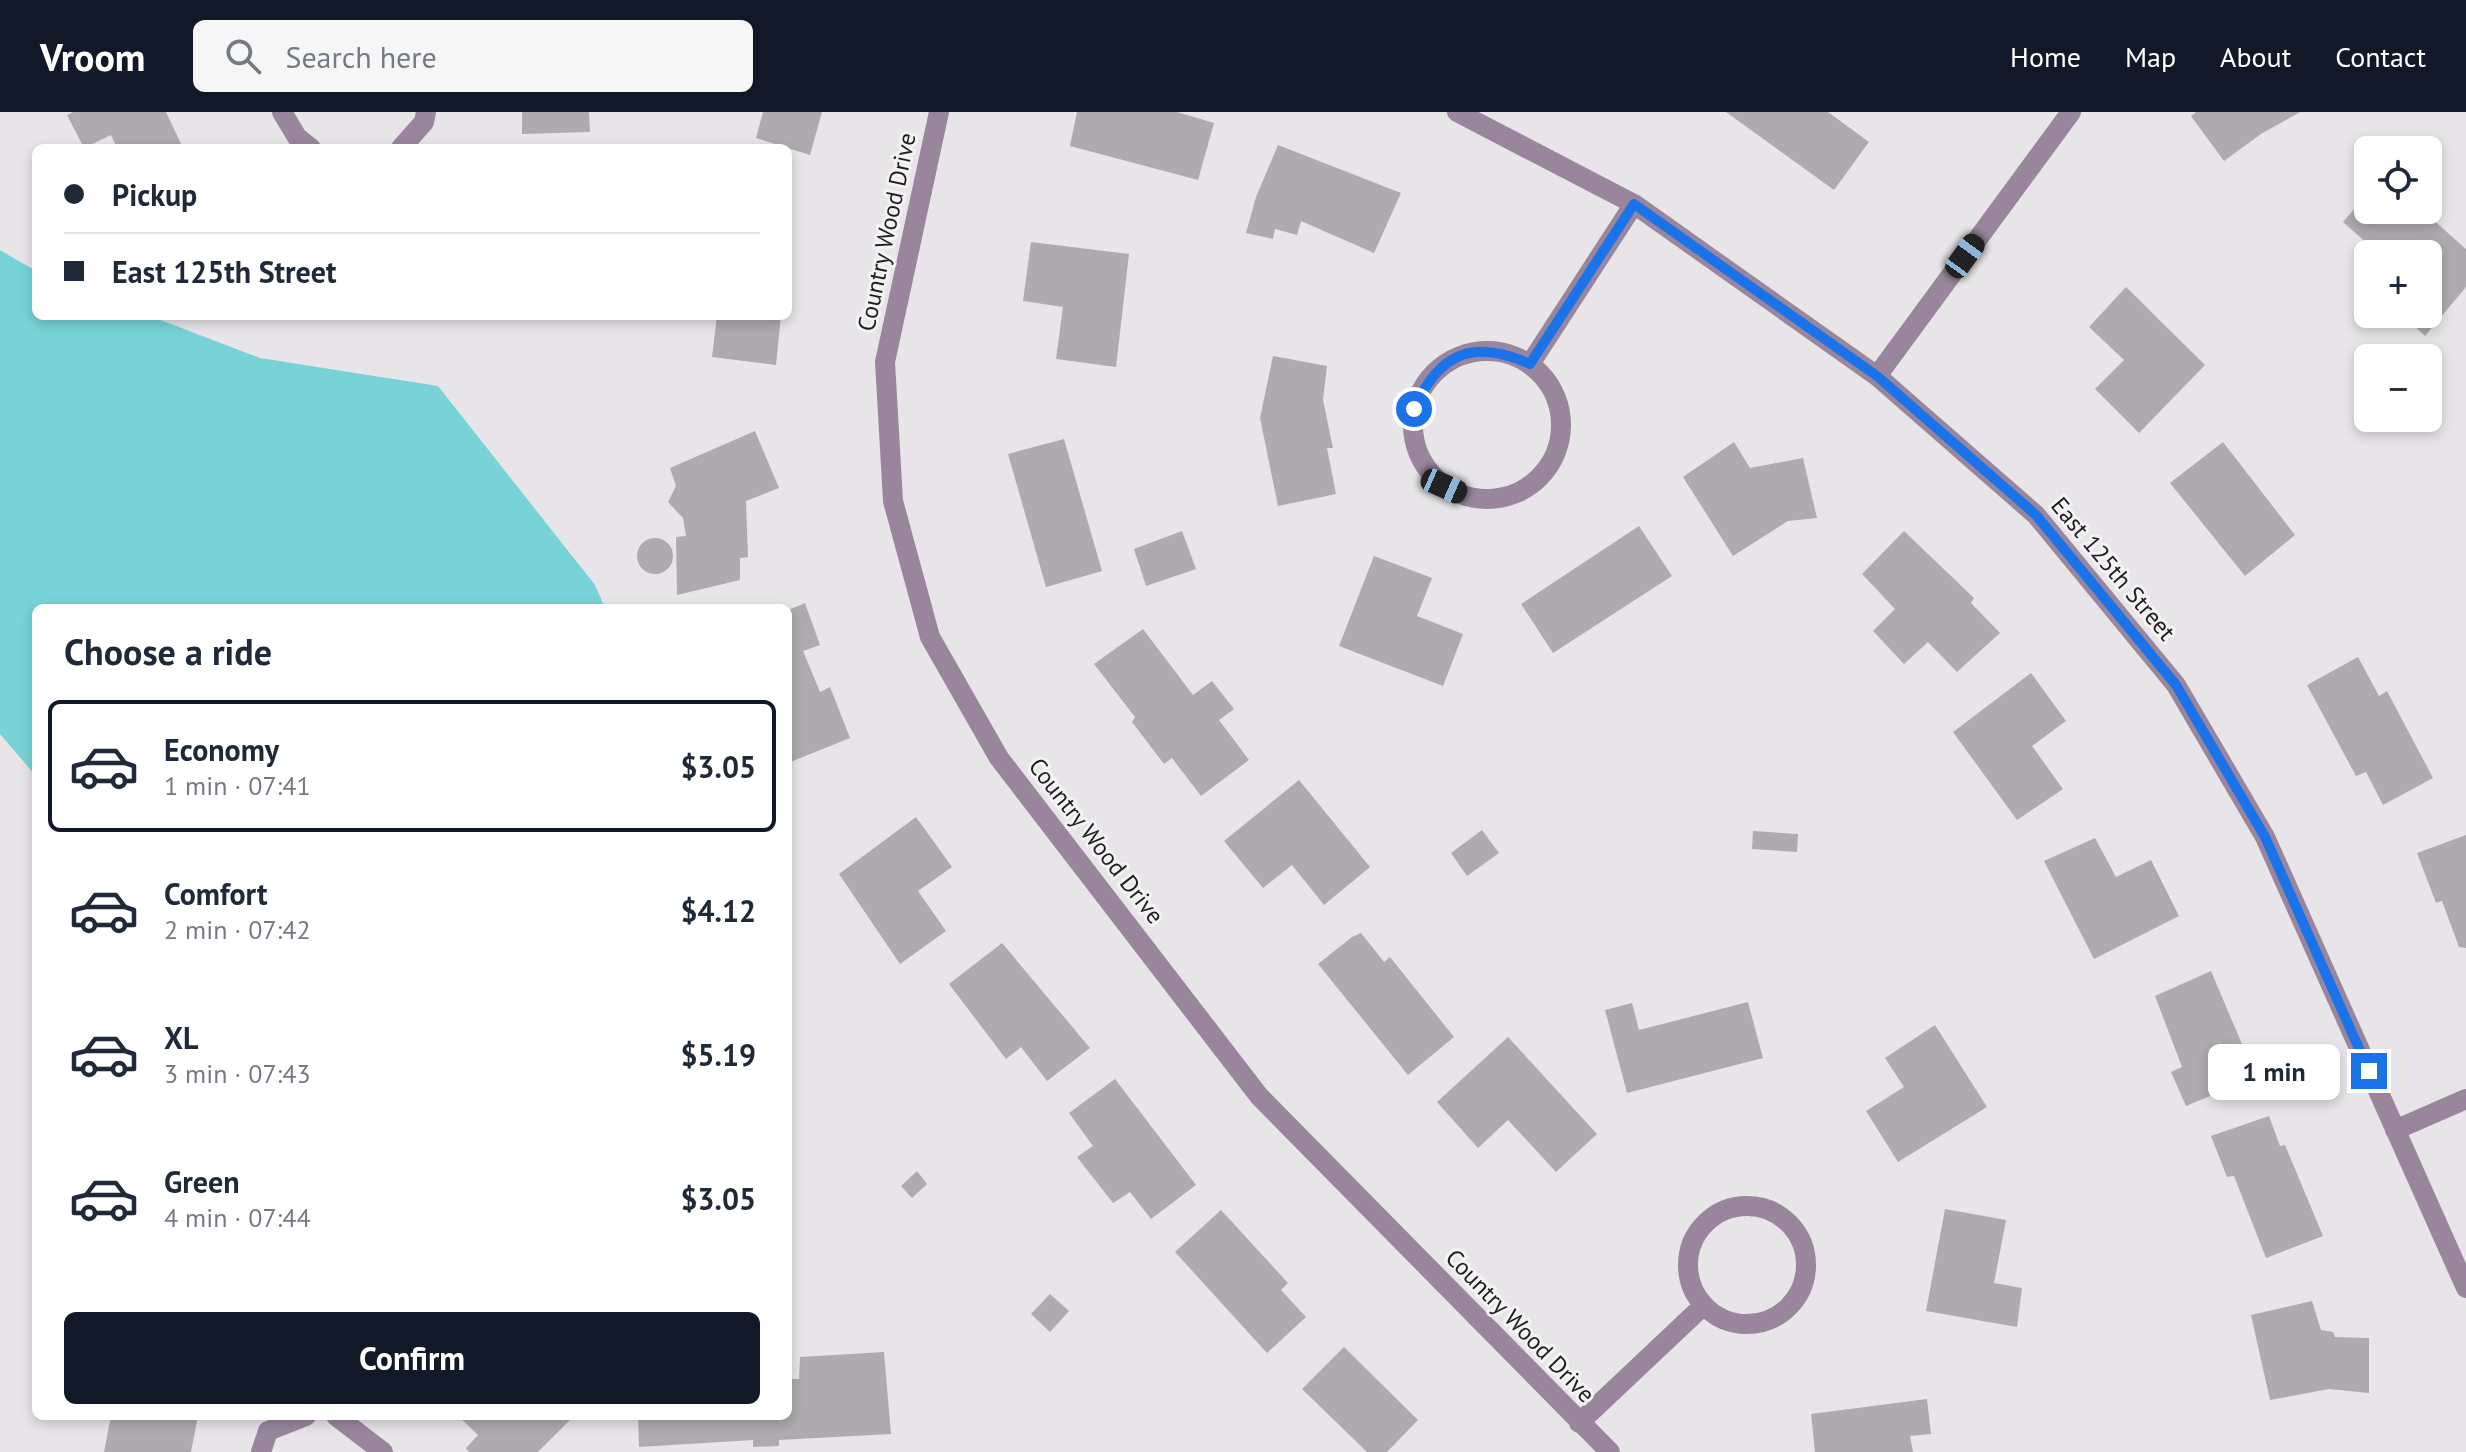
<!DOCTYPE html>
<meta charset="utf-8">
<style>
body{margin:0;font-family:"PT Sans",sans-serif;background:#f6f6f7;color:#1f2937;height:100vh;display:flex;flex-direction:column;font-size:30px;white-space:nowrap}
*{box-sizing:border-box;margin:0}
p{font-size:26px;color:#747a83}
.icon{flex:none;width:44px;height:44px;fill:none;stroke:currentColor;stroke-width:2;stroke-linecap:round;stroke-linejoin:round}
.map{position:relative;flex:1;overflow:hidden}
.details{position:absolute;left:32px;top:492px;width:760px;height:816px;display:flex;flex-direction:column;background:#fff;border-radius:12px;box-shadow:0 4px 12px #0003}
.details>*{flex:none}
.banner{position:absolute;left:32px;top:32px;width:760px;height:176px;border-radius:12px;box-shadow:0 4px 12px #0003;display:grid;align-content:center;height:176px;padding:0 32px;background:#fff}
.controls{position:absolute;left:2354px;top:24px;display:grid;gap:16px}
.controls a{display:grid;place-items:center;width:88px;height:88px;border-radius:12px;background:#fff;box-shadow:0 4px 12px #0003;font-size:40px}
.end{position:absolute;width:36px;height:36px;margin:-18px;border:10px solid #1a73e8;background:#fff;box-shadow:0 0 0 4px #fff}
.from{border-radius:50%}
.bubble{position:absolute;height:56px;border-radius:12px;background:#fff;box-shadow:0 4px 12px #0003;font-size:26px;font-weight:700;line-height:56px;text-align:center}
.car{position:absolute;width:24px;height:48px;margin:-24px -12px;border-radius:10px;box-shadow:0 0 6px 2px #0007;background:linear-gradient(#222 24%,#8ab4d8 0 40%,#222 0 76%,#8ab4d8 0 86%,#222 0)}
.banner b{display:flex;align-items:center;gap:28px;height:76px;font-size:30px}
.banner b+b{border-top:2px solid #e0e1e3}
.banner i{width:20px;height:20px;background:#1f2937}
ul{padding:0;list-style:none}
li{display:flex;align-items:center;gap:24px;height:132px;margin:0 16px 12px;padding:0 16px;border:4px solid transparent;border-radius:12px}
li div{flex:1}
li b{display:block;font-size:30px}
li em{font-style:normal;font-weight:700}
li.selected{border-color:#111827}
li>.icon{width:72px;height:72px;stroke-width:1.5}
h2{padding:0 32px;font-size:36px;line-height:96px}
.primary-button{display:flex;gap:16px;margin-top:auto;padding:16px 32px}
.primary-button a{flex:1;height:92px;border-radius:12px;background:#111827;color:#fff;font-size:32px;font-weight:700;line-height:92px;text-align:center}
header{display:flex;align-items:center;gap:48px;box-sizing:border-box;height:112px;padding:0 40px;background:#111827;color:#fff}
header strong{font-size:38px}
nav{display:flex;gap:44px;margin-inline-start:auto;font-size:28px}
.search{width:560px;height:72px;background:#f6f6f7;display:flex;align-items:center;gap:20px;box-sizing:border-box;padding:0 28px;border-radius:12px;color:#747a83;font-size:30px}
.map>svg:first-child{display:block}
</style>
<header>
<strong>Vroom</strong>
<div class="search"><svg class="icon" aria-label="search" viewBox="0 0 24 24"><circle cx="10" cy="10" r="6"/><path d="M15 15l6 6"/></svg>Search here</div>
<nav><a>Home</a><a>Map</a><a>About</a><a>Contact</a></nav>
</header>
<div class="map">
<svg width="2466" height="1340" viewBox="0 0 2466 1340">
<rect width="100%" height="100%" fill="#e8e5e9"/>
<path fill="#77d3d7" d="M0 138 36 159V204H150L260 246 438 274 595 473 605 496H36V664L0 622Z"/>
<path fill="#aeabaf" d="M73 0H166L183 36H117L111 23 84 36 67 3Z
M522 0H589L590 20 522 22Z
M763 0H822L810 43 756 26Z
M1077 0H1177L1214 11 1198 68 1070 34Z
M1726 0H1828L1869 30 1834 78Z
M2196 0H2300L2261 22 2224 49 2191 4Z
M1278 33 1401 81 1374 141 1301 109 1297 123 1275 117 1273 127 1246 121 1256 85Z
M2368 81V98H2422L2466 137V175L2425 224 2401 202H2428V142H2379L2343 110Z
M1031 130 1129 142 1116 255 1056 247 1063 195 1023 189Z
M2126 175 2205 253 2139 321 2095 277 2124 248 2089 215Z
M717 204H781L776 253 712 245Z
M1273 244 1327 254 1323 288 1333 336H1327L1336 382 1278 394 1260 306Z
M755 319 779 376 746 389 748 445 740 446V468L677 483 676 425 686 424 683 406 668 390 676 374 670 356Z
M1064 327 1102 459 1046 475 1008 342Z
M1734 330 1750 356 1803 346 1817 406 1788 409 1733 444 1683 365Z
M2223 330 2295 423 2245 464 2170 371Z
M1639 414 1672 464 1553 541 1521 492Z
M1182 419 1196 457 1146 474 1134 437Z
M1904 419 1974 486 1971 491 2000 521 1957 560 1928 530 1904 552 1873 519 1895 497 1862 462Z
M637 444a18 18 0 1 1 36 0a18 18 0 1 1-36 0Z
M1374 444 1432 466 1417 504 1463 522 1443 574 1339 534Z
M805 491 820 533 803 539 820 580 830 575 850 626 788 651V498Z
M1143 517 1193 583 1212 569 1234 597 1219 608 1249 648 1201 684 1172 646 1164 652 1132 610 1135 605 1094 552Z
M2358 545 2379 584 2387 579 2433 666 2383 693 2366 660 2356 664 2307 573Z
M2031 561 2066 609 2032 634 2063 677 2017 708 1953 620Z
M1299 668 1370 755 1324 793 1292 753 1263 776 1224 729Z
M916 705 952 755 918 779 946 819 900 852 839 762Z
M1482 718 1499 741 1467 764 1451 741Z
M1753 719 1798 722 1797 740 1752 737Z
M2466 723V836L2459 835 2442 789 2436 791 2417 741Z
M2095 726 2116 765 2151 748 2179 804 2094 847 2044 749Z
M1361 821 1384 850 1390 845 1454 925 1408 963 1318 852 1352 825Z
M1002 831 1090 936 1047 969 1021 935 1006 947 949 872Z
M2211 859 2253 958 2208 977 2210 984 2186 994 2171 960 2182 955 2155 884Z
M1748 890 1763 946 1627 981 1605 898 1632 891 1639 918Z
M1935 913 1987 995 1898 1050 1866 999 1904 975 1885 946Z
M1508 925 1597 1022 1556 1060 1508 1008 1478 1036 1437 990Z
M1115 967 1196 1073 1151 1107 1130 1080 1113 1091 1077 1045 1093 1034 1069 1001Z
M2269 1004 2280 1034 2285 1033 2323 1124 2266 1146 2234 1064 2227 1065 2211 1024Z
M917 1059 927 1072 912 1086 901 1074Z
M1945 1097 2006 1108 1994 1171 2022 1176 2017 1215 1926 1199Z
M1221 1098 1288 1171 1281 1178 1306 1205 1267 1241 1175 1140Z
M1050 1182 1069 1199 1050 1220 1031 1202Z
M2312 1189 2321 1218 2333 1220 2335 1225 2369 1226V1281L2329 1277 2270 1288 2251 1203Z
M1344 1235 1418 1308 1387 1340H1367L1302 1277Z
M884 1240 891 1322 779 1328V1334L753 1335V1328L639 1335 638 1304H788V1267H799L800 1245Z
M1927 1287 1931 1322 1910 1324 1913 1340H1815L1811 1302Z
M111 1304H198L191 1340H104Z
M458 1304H566L570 1308 538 1340H469L466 1336 478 1323Z"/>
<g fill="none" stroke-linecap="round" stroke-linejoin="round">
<path stroke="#99869d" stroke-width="20" d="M282 0 297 25 311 36
M939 0 885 250 893 389 930 525 999 646 1259 984 1610 1340
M1457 0 1634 92 1877 264 2036 403 2176 573 2265 725 2466 1176
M401 36 424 10 426 0
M1413 313a74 74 0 1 1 148 0a74 74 0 1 1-148 0Z
M1530 252 1634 92
M1877 264 2071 0
M2395 1018 2466 987
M1688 1153a59 59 0 1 1 118 0a59 59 0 1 1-118 0Z
M336 1304 383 1340
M1579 1311 1703 1194
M261 1340 268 1319 306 1304"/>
</g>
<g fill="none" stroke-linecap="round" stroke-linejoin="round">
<path stroke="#1a73e8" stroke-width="10" d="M1414 297C1439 241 1473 226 1530 252L1634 92 1877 264 2036 403 2176 573 2265 725 2369 959"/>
</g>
<g text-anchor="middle" stroke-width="6" stroke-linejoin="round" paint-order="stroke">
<g font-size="24" fill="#1f1e1f" stroke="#f5f2f6">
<text transform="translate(887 120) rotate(-78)" y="8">Country Wood Drive</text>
<text transform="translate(2113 457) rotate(50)" y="8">East 125th Street</text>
<text transform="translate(1096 729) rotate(52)" y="8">Country Wood Drive</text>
<text transform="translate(1520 1214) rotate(46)" y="8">Country Wood Drive</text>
</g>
</g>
</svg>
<div class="controls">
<a><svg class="icon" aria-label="locate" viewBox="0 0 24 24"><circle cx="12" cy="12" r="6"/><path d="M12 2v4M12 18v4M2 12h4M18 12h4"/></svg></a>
<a>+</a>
<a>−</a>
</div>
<i class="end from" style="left:1414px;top:297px"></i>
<i class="end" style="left:2369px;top:959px"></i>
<div class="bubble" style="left:2208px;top:932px;width:132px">1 min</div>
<i class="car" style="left:1965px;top:144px;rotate:36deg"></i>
<i class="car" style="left:1444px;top:374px;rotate:114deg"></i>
<div class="banner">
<b><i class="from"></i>Pickup</b>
<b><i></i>East 125th Street</b>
</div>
<section class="details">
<h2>Choose a ride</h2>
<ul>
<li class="selected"><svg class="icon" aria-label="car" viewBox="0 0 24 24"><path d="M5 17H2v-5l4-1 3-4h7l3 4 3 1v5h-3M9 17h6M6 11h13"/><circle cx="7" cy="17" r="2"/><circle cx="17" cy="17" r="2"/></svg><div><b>Economy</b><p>1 min · 07:41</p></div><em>$3.05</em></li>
<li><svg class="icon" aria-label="car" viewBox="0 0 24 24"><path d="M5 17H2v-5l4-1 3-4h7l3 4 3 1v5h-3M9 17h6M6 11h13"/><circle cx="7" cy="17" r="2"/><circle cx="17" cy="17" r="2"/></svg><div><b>Comfort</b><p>2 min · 07:42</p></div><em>$4.12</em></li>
<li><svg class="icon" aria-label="car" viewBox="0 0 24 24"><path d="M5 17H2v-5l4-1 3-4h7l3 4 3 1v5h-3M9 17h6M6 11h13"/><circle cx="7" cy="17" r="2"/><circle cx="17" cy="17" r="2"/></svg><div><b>XL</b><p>3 min · 07:43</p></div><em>$5.19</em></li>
<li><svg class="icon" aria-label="car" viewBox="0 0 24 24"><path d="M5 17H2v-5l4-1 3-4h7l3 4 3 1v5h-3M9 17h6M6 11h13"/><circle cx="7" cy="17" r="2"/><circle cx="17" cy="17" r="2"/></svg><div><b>Green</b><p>4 min · 07:44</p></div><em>$3.05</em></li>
</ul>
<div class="primary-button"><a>Confirm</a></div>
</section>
</div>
